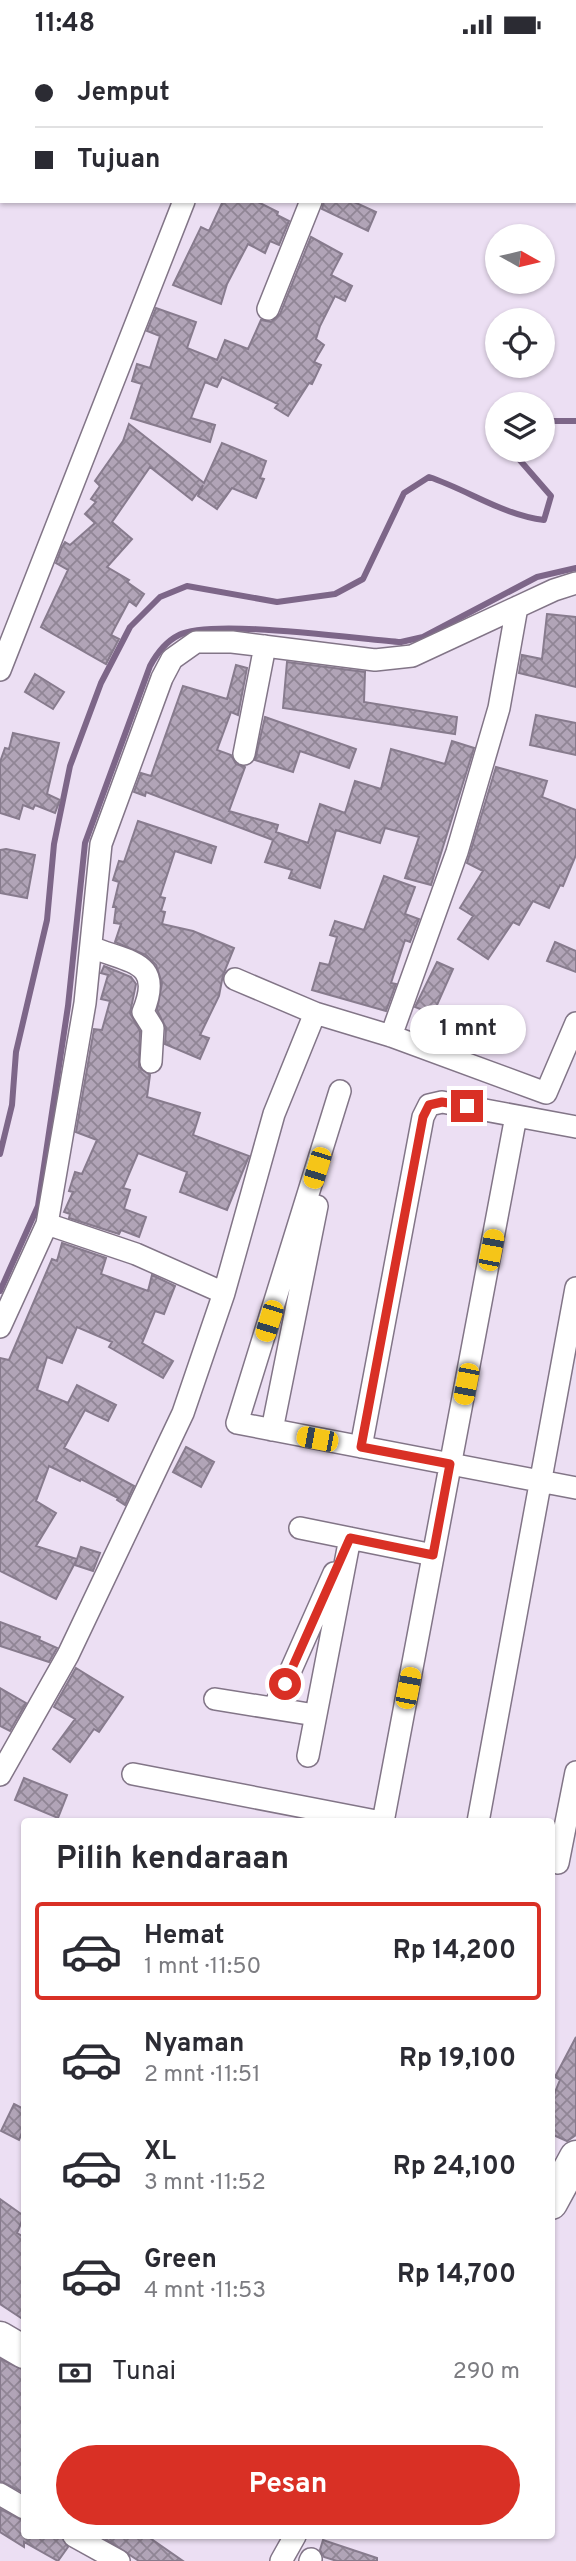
<!DOCTYPE html>
<html lang="id">
<meta charset="utf-8">
<style>
body{margin:0;font-family:Overpass,sans-serif;background:#f7f7f7;color:#2b2b33;height:100vh;display:flex;flex-direction:column;font-size:26px;white-space:nowrap}
*{box-sizing:border-box;margin:0}
p{font-size:23px;color:#7c7c81}
.icon{flex:none;width:38px;height:38px;fill:none;stroke:currentColor;stroke-width:2;stroke-linecap:round;stroke-linejoin:round}
.map{position:relative;flex:1;overflow:hidden}
.details{position:absolute;left:21px;top:1769px;width:534px;height:721px;display:flex;flex-direction:column;background:#fff;border-radius:7px;box-shadow:0 2px 5px #0004}
.details>*{flex:none}
.banner{position:absolute;left:0px;top:0px;width:578px;height:154px;box-shadow:0 2px 5px #0004;display:grid;align-content:center;height:154px;padding:0 35px;background:#fff}
.needle{width:46px;rotate:98deg}
.fabs{position:absolute;left:485px;top:175px;display:grid;gap:14px}
.fabs a{display:grid;place-items:center;width:70px;height:70px;border-radius:50%;background:#fff;box-shadow:0 2px 5px #0004;font-size:35px}
.end{position:absolute;width:32px;height:32px;margin:-16px;border:9px solid #d93025;background:#fff;box-shadow:0 0 0 4px #fff}
.from{border-radius:50%}
.bubble{position:absolute;height:49px;border-radius:24px;background:#fff;box-shadow:0 2px 5px #0004;font-size:23px;font-weight:700;line-height:49px;text-align:center}
.car{position:absolute;width:21px;height:42px;margin:-21px -10px;border-radius:9px;box-shadow:0 0 5px 2px #0007;background:linear-gradient(#f5c518 24%,#345 0 40%,#f5c518 0 76%,#345 0 86%,#f5c518 0)}
.banner b{display:flex;align-items:center;gap:24px;height:66px;font-size:26px}
.banner b+b{border-top:2px solid #e1e1e2}
.banner i{width:18px;height:18px;background:#2b2b33}
ul{padding:0;list-style:none}
li{display:flex;align-items:center;gap:21px;height:98px;margin:0 14px 10px;padding:0 21px;border:4px solid transparent;border-radius:7px}
li div{flex:1}
li b{display:block;font-size:26px}
li em{font-style:normal;font-weight:700}
li.on{border-color:#d93025}
li>.icon{width:63px;height:63px;stroke-width:1.5}
h2{padding:0 35px;font-size:32px;line-height:84px}
.pay{display:flex;align-items:center;gap:18px;height:77px;padding:0 35px;font-size:26px}
.pay p{margin-inline-start:auto}
.cta{display:flex;gap:14px;margin-top:auto;padding:14px 35px}
.cta a{flex:1;height:80px;border-radius:42px;background:#d93025;color:#fff;font-size:28px;font-weight:700;line-height:80px;text-align:center}
.status{display:flex;justify-content:space-between;align-items:center;height:49px;padding:0 35px;background:#fff;direction:ltr}
.status svg{height:19px;fill:currentColor}
.map>svg:first-child{display:block}
</style>
<div class="status"><b>11:48</b><svg viewBox="0 0 49 12"><path d="M0 12V9h3v3zM5 12V6h3v6zM10 12V3h3v9zM15 12V0h3v12zM26 1h20v11H26zM47 4h2v5h-2z"/></svg></div>
<div class="map">
<svg width="576" height="2512" viewBox="0 0 576 2512">
<defs>
<pattern id="building-cross-hatch" width="8" height="8" patternUnits="userSpaceOnUse" patternTransform="scale(1.75)"><rect width="8" height="8" fill="#b1a4b7"/><path d="M0 0l8 8M0 8l8-8" fill="none" stroke="#908595"/></pattern>
</defs>
<rect width="100%" height="100%" fill="#ecdff3"/>
<g fill="none" stroke-linecap="round" stroke-linejoin="round">
<path stroke="#7d6688" stroke-width="6" d="M542 372H576
M0 1105 12 1056 16 1003 47 871 54 795 70 717 101 634 130 578 160 548 187 537 277 553 335 545 363 530 404 444 429 428C468 441 503 466 544 471L551 447 511 401
M0 1242 38 1157 68 957 85 794 150 617C157 604 165 593 179 586 210 569 358 590 401 593L423 588 537 528 576 519"/>
</g>
<path fill="url(#building-cross-hatch)" stroke="#877b8d" stroke-width="2" d="M223 152H256L278 163 277 166 289 172 279 196 270 192 265 204 248 195 227 235 221 255 173 236 201 178 209 182Z
M324 152H352L376 163 368 182 322 160Z
M311 188 342 205 331 226 352 237 345 252 335 247 320 277 316 290 324 296 314 313 321 316 312 335 309 334 288 367 275 359 278 355 222 328 217 338 205 333 191 369 215 376 210 393 131 369 142 335 132 332 137 315 150 319 160 287 147 282 156 259 196 273 187 299 217 311 225 291 248 300 261 271 271 273 280 265Z
M129 375 204 434 222 394 266 412 260 429 264 430 256 449 232 439 217 460 198 447 203 436 192 451 150 418 112 473 132 490 107 518 129 531 127 533 144 545 136 557 129 552 111 586 119 590 106 615 41 578 68 521 56 514 62 498 65 493 70 496 95 474 85 465 96 453 91 450 100 437 95 432 123 392Z
M547 565 576 568V638L519 624 522 606 542 610Z
M287 613 365 623 364 653 457 668 455 685 283 659Z
M236 616 247 619 238 666 231 663 217 701 231 706 236 715 245 718 229 762 278 776 276 783 308 794 320 755 345 764 355 732 381 740 391 700 445 715 452 692 474 699 431 836 405 829 419 788 385 779 380 794 336 781 320 839 289 829 292 821 265 813 273 791 146 743 145 747 134 743 141 724 151 727 183 637 227 650Z
M35 625 64 643 53 660 25 643Z
M536 666 576 674V706L530 696Z
M265 668 356 700 349 719 300 702 293 723 255 711Z
M13 684 59 694 47 745 60 751 55 764 35 756 33 760 23 756 19 770 0 764V713L5 699 9 700Z
M496 718 547 732 542 748 576 761V806L563 837 560 836 549 859 533 852 519 876 513 873 488 910 458 890 473 867 460 859 483 822 467 814Z
M138 772 216 798 211 814 175 802 160 848 165 849 161 862 165 863 162 875 193 882 234 899 223 926 219 947 200 986 209 989 200 1010 165 995 166 979 157 961 162 934 156 916 146 906 115 893 121 875 114 874 116 858H113L119 833 113 831 119 812 124 813Z
M6 800 35 806 27 849 0 844V801Z
M384 827 415 838 405 865 419 870 410 893 405 891 391 934 396 935 386 962 312 941 320 914 329 916 337 888 330 886 335 872 364 881Z
M555 893 576 902V923L547 912Z
M437 913 453 920 433 965 415 958Z
M104 917 131 928 136 935 130 964 140 982 139 1018 150 1026 147 1048 200 1064 193 1086 249 1107 227 1161 180 1143 187 1123 138 1104 123 1139 130 1141 124 1160 146 1168 139 1188 121 1181 119 1185 69 1169 70 1165 64 1163 73 1143 69 1142 75 1123 82 1125 97 1091 76 1083 94 980 102 981 110 952 101 950 108 926 101 924Z
M62 1194 106 1209 101 1225 148 1242 152 1226 175 1237 164 1265 155 1262 142 1294 173 1312 163 1329 109 1298 112 1293 77 1278 62 1314 47 1308 37 1341 68 1354 77 1336 116 1356 108 1372 85 1361 64 1399 134 1437 125 1456 117 1451 118 1449 81 1430 80 1432 49 1417 36 1452 56 1464 36 1497 77 1510 56 1550 0 1522V1309L9 1311 52 1210 57 1212Z
M186 1398 214 1413 201 1438 173 1423Z
M81 1498 100 1504 93 1522 75 1516Z
M0 1573 40 1588 39 1591 57 1599 49 1613 0 1597Z
M76 1619 123 1648 99 1683 94 1680 70 1713 53 1700 75 1670 54 1658Z
M0 1639 26 1654 10 1682 0 1677Z
M24 1729 67 1746 58 1769 15 1751Z
M576 1988V2086L567 2092 551 2085V2053L560 2031 555 2028Z
M14 2055 24 2060V2079L19 2091 1 2082Z
M0 2150 24 2167 17 2184 24 2188V2271L0 2255Z
M0 2310 24 2321V2444L0 2432Z
M0 2460 24 2472V2487H61L68 2498 58 2512 24 2493V2498L0 2483Z
M101 2487H147L183 2512H139Z
M323 2491 377 2509V2512H337L324 2508 320 2501Z"/>
<g fill="none" stroke-linecap="round" stroke-linejoin="round">
<g stroke="#827587" stroke-width="24">
<path id="street" d="M244 2 245 0
M268 260 311 152
M0 621 184 152
M244 705 265 597
M91 898C130 914 164 912 143 963L153 979 151 1013
M235 930 315 964
M391 987 457 803 499 659 517 558
M340 1042 237 1374 576 1439
M47 1175 136 1205 224 1244
M0 1278 47 1175 85 954 101 795 162 629 172 610 196 593H232L375 611 412 607 554 541 576 534
M272 1381 317 1157
M361 1398 423 1068 429 1056 442 1053 576 1078
M300 1479 433 1506
M215 1650 315 1666
M274 1659 334 1524
M308 1707 350 1489
M133 1725 381 1773
M0 1726 68 1606 183 1364 224 1244 274 1065 315 964 391 987 546 1044 576 974
M383 1773 516 1067
M478 1773 576 1239
M558 1814 576 1723
M0 2445 24 2459
M74 2487 119 2512
M281 2512 295 2487
M310 2512 311 2510"/>
</g>
<g stroke="#827587" stroke-width="35">
<path id="secondary" d="M536 0 540 2
M551 2154 576 2108
M0 2289 24 2303"/>
</g>
<use href="#street" stroke="#fff" stroke-width="21"/>
<use href="#secondary" stroke="#fff" stroke-width="32"/>
</g>
<g fill="none" stroke-linecap="round" stroke-linejoin="round">
<path stroke="#d93025" stroke-width="9" d="M285 1635 350 1489 433 1506 450 1415 361 1398 423 1068 429 1056 442 1053 467 1057"/>
</g>
</svg>
<div class="fabs">
<a><svg class="needle" viewBox="-14 -14 28 28"><path d="M0-13l5 13h-10z" fill="#e53935"/><path d="M0 13l5-13h-10z" fill="#7c7c81"/></svg></a>
<a><svg class="icon" aria-label="locate" viewBox="0 0 24 24"><circle cx="12" cy="12" r="6"/><path d="M12 2v4M12 18v4M2 12h4M18 12h4"/></svg></a>
<a><svg class="icon" aria-label="layers" viewBox="0 0 24 24"><path d="M12 4l9 5-9 5-9-5zM3 14l9 5 9-5"/></svg></a>
</div>
<i class="end from" style="left:285px;top:1635px"></i>
<i class="end" style="left:467px;top:1057px"></i>
<div class="bubble" style="left:410px;top:956px;width:116px">1 mnt</div>
<i class="car" style="left:317px;top:1119px;rotate:197deg"></i>
<i class="car" style="left:491px;top:1201px;rotate:11deg"></i>
<i class="car" style="left:269px;top:1272px;rotate:197deg"></i>
<i class="car" style="left:466px;top:1335px;rotate:191deg"></i>
<i class="car" style="left:317px;top:1390px;rotate:281deg"></i>
<i class="car" style="left:408px;top:1639px;rotate:11deg"></i>
<div class="banner">
<b><i class="from"></i>Jemput</b>
<b><i></i>Tujuan</b>
</div>
<section class="details">
<h2>Pilih kendaraan</h2>
<ul>
<li class="on"><svg class="icon" aria-label="car" viewBox="0 0 24 24"><path d="M5 17H2v-5l4-1 3-4h7l3 4 3 1v5h-3M9 17h6M6 11h13"/><circle cx="7" cy="17" r="2"/><circle cx="17" cy="17" r="2"/></svg><div><b>Hemat</b><p>1 mnt · 11:50</p></div><em>Rp 14,200</em></li>
<li><svg class="icon" aria-label="car" viewBox="0 0 24 24"><path d="M5 17H2v-5l4-1 3-4h7l3 4 3 1v5h-3M9 17h6M6 11h13"/><circle cx="7" cy="17" r="2"/><circle cx="17" cy="17" r="2"/></svg><div><b>Nyaman</b><p>2 mnt · 11:51</p></div><em>Rp 19,100</em></li>
<li><svg class="icon" aria-label="car" viewBox="0 0 24 24"><path d="M5 17H2v-5l4-1 3-4h7l3 4 3 1v5h-3M9 17h6M6 11h13"/><circle cx="7" cy="17" r="2"/><circle cx="17" cy="17" r="2"/></svg><div><b>XL</b><p>3 mnt · 11:52</p></div><em>Rp 24,100</em></li>
<li><svg class="icon" aria-label="car" viewBox="0 0 24 24"><path d="M5 17H2v-5l4-1 3-4h7l3 4 3 1v5h-3M9 17h6M6 11h13"/><circle cx="7" cy="17" r="2"/><circle cx="17" cy="17" r="2"/></svg><div><b>Green</b><p>4 mnt · 11:53</p></div><em>Rp 14,700</em></li>
</ul>
<div class="pay"><svg class="icon" aria-label="cash" viewBox="0 0 24 24"><path d="M3 7h18v10H3z"/><circle cx="12" cy="12" r="2"/></svg>Tunai<p>290 m</p></div>
<div class="cta"><a>Pesan</a></div>
</section>
</div>
